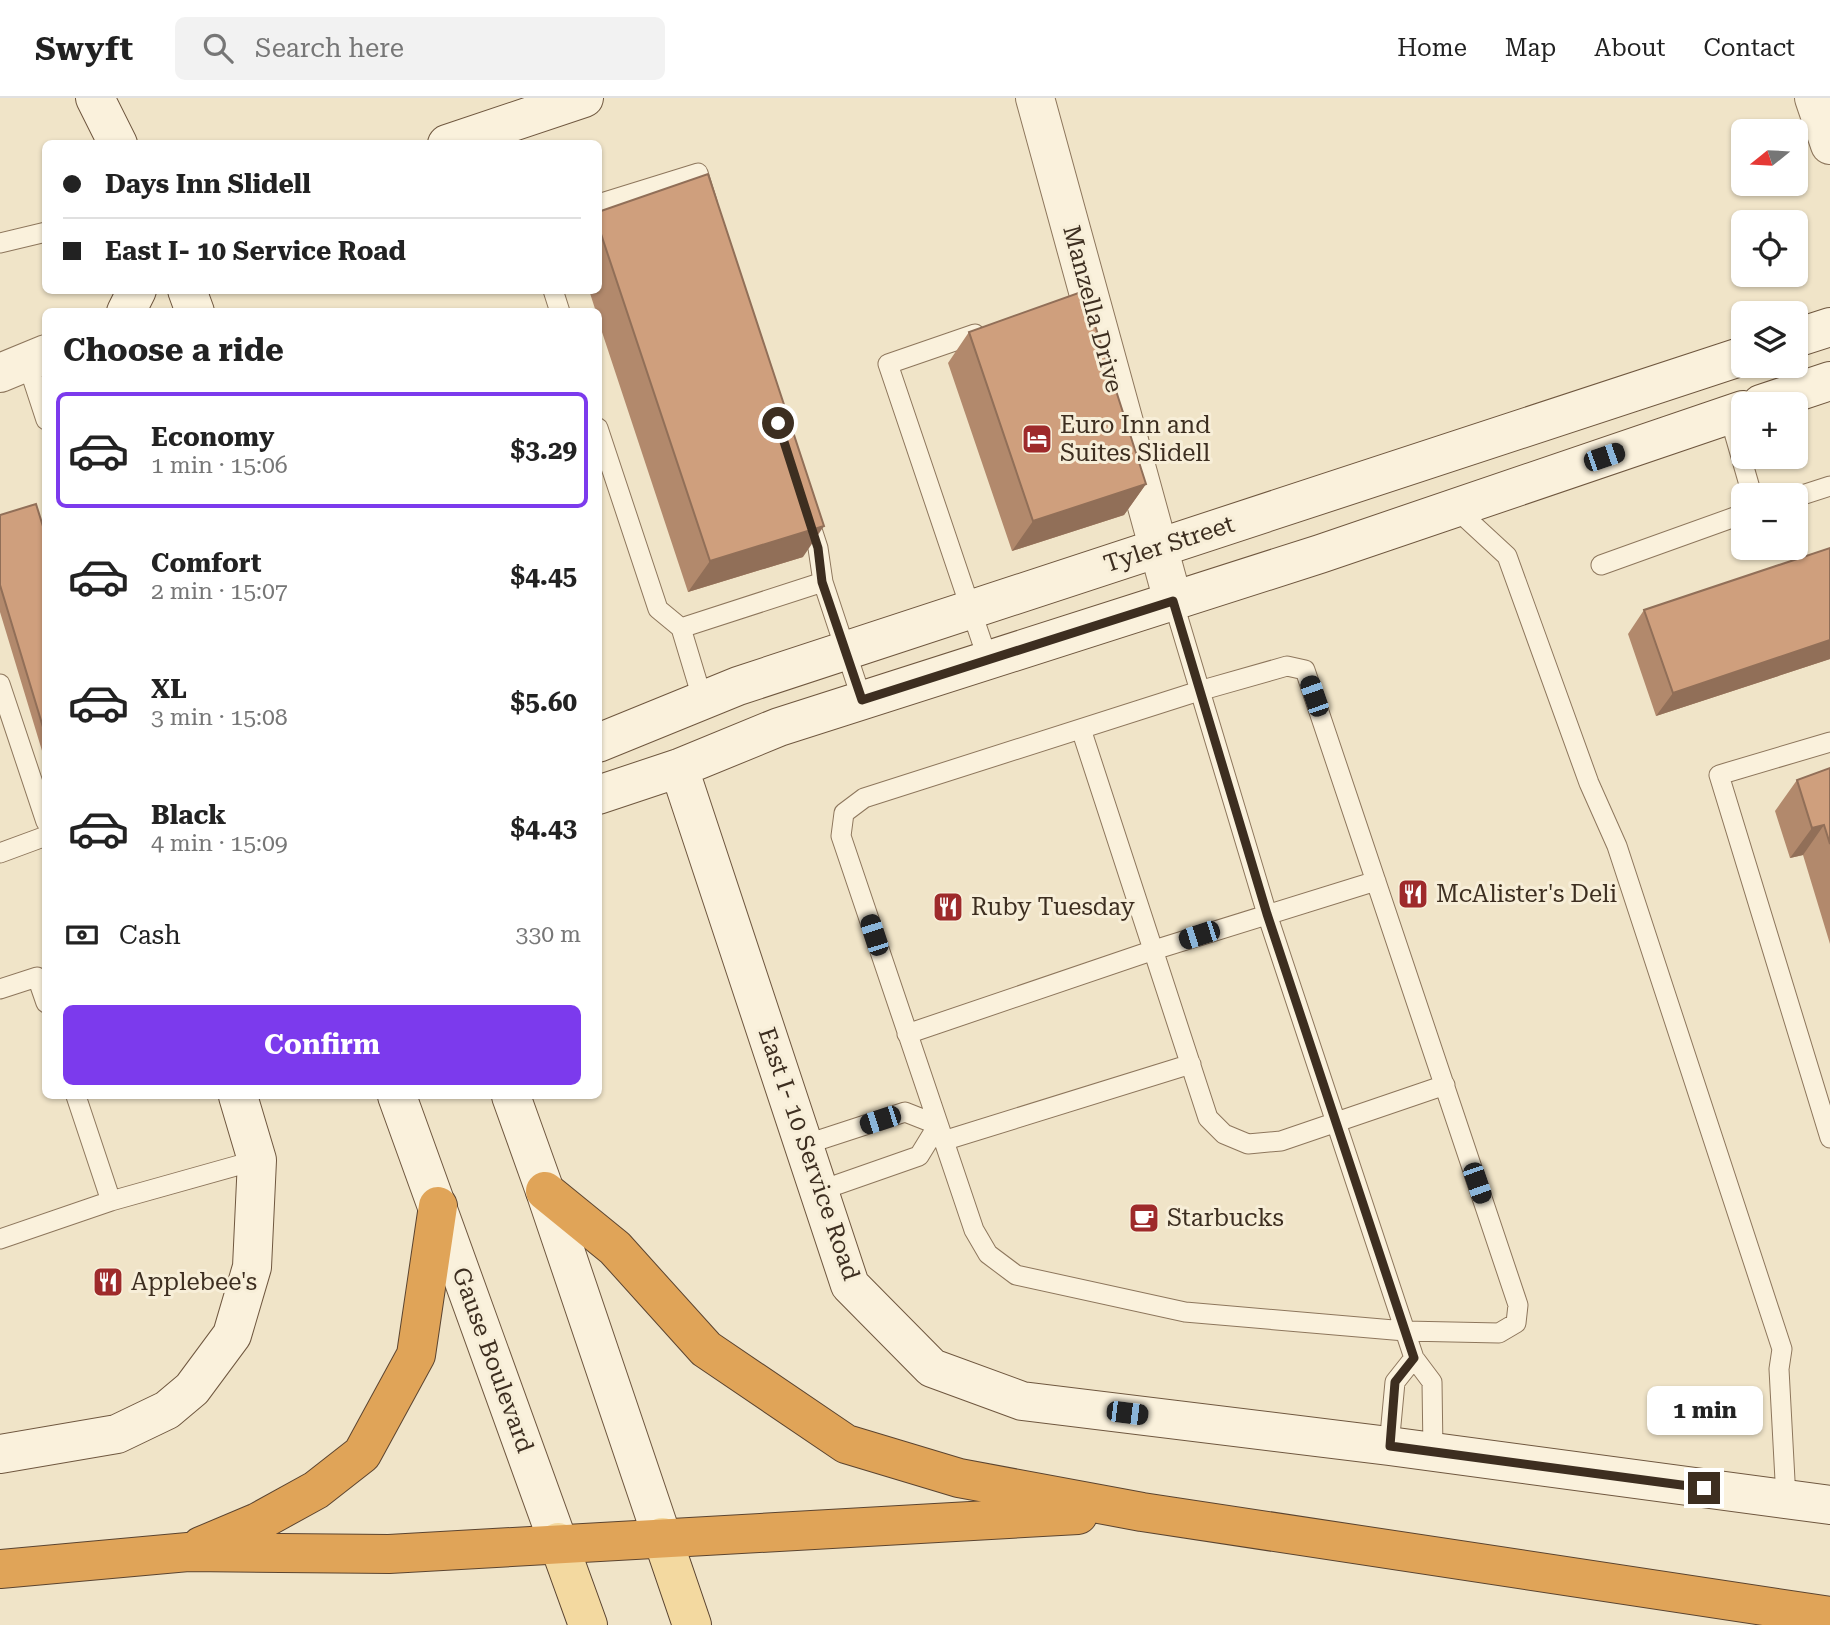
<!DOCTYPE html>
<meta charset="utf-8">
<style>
body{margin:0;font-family:"Roboto Serif",serif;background:#f2f2f2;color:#222;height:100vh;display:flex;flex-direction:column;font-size:26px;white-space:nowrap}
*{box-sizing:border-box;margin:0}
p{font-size:23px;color:#767676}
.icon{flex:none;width:38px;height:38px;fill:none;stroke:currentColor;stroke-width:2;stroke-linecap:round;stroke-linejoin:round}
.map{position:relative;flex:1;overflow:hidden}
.drawer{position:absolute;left:42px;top:210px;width:560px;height:791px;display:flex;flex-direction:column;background:#fff;border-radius:10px;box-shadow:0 2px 5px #0004}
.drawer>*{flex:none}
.banner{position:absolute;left:42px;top:42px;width:560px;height:154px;border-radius:10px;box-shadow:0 2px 5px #0004;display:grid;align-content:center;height:154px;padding:0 21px;background:#fff}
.needle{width:46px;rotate:252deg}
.tools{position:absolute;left:1731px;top:21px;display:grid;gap:14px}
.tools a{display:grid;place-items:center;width:77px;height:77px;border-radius:10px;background:#fff;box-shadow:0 2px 5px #0004;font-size:35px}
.end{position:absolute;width:32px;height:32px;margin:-16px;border:9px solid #3d2e20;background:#fff;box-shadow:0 0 0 4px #fff}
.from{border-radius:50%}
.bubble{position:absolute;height:49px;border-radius:10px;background:#fff;box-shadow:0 2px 5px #0004;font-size:23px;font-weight:700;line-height:49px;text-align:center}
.car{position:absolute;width:21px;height:42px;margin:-21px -10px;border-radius:9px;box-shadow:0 0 5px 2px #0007;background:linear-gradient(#222 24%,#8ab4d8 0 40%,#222 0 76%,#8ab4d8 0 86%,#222 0)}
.banner b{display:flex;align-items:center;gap:24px;height:66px;font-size:26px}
.banner b+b{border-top:2px solid #e0e0e0}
.banner i{width:18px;height:18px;background:#222}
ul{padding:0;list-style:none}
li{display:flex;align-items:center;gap:21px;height:116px;margin:0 14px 10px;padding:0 7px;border:4px solid transparent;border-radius:10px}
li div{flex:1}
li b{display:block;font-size:26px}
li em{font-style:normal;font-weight:700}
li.current{border-color:#7c3aed}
li>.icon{width:63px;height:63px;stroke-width:1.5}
h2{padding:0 21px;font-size:32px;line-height:84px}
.pay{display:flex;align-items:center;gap:18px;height:77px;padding:0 21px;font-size:26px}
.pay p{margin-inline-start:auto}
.cta{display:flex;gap:14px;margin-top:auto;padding:14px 21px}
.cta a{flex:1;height:80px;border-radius:10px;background:#7c3aed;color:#fff;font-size:28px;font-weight:700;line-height:80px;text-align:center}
header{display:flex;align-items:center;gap:42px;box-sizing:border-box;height:98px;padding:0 35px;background:#fff;border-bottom:2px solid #e0e0e0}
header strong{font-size:33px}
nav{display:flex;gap:38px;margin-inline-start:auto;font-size:24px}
.search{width:490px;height:63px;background:#f2f2f2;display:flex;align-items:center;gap:18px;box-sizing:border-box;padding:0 24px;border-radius:10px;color:#767676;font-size:26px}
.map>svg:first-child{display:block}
</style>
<header>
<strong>Swyft</strong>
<div class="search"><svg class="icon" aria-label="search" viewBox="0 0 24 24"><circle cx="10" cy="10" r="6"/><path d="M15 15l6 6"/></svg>Search here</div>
<nav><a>Home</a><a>Map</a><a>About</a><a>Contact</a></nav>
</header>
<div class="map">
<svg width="1830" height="1527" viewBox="0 0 1830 1527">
<rect width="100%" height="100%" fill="#f0e4c8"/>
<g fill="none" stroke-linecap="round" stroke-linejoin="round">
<g stroke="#8d765c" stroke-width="21">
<path id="lane" d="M598 106 698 75 707 104
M0 145 46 134
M553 192 560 214
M975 236 888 266 988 562
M27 264 46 322
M1729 317 1752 397
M598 330 658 511 681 530 823 484
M1796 399 1830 388
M1455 410 1507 458 1589 685 1617 748 1782 1251 1779 1271 1786 1401
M807 416 818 450 823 484 862 602
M1601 467 1743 416
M1173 503 1267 816 1414 1260
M681 530 703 603
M1287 568 1305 572 1518 1207 1516 1225 1499 1235 1405 1233 1185 1214 1016 1177 988 1156 974 1132 841 738 844 715 864 700 1199 593Z
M0 586 46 724
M1081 631 1208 1020 1224 1036 1248 1046 1281 1043 1445 987
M1830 644 1719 677 1830 1040
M0 755 46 738
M0 891 37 879 46 905
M907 936 1154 852 1376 783
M76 998 111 1103
M943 1043 1191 966
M804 1047 905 1014 938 1027 919 1058 819 1093
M0 1141 111 1103 257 1062
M1389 1348 1395 1284 1414 1260 1432 1284 1433 1353"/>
</g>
<g stroke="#8d765c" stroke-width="40">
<path id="street" d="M1035 0 1173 503
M1814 0 1830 47
M0 275 46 256"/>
</g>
<g stroke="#6f573f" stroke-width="40">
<path id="secondary" d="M95 0 118 46
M447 46 584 0
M187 192 195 214
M126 214 137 192
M1796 240 1830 229
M1761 306 1830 283
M598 645 738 588 1743 258
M679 670 850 1187 932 1270 1022 1303 1389 1348 1830 1407
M598 697 679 670 779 629 1320 456 1743 312
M397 998 558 1444
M511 998 545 1093 662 1439
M0 1356 117 1336 167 1312 192 1291 232 1237 252 1169 257 1062 238 998"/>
</g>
<g stroke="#5b4430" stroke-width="40">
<path id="primary" d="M662 1439 692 1527
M558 1444 588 1527"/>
</g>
<g stroke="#5b4430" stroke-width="40">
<path id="highway" d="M545 1093 615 1150 706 1251 846 1346 959 1380 1142 1414 1830 1518
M201 1448 258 1424 316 1392 362 1356 416 1257 438 1108
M0 1471 188 1454 389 1456 1078 1417"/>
</g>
<use href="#lane" stroke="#faf1dc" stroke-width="19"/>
<use href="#street" stroke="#faf1dc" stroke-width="38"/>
<use href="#secondary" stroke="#faf1dc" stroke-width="38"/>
<use href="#primary" stroke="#f3d9a0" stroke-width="38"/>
<use href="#highway" stroke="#e0a458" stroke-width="38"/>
</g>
<path fill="#b2896c" d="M598 114 803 459 688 494 598 222V214H596L589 192H598Z
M969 234 1146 386 1124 417 1012 453 948 265Z
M0 417 46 438V666L0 514Z
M1830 450V561L1656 618 1628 536 1644 512Z
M1830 670V846L1803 757 1790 760 1775 713 1797 682Z"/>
<path fill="#916f58" d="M1146 386 1124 417 1012 453 1033 423Z
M824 428 803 459 688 494 710 463Z
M1830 542V561L1656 618 1673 595Z
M1824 727 1803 757 1790 760 1812 730Z"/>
<path fill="#cf9f7d" stroke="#916f58" stroke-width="2" d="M708 76 824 428 710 463 598 127V114Z
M1084 193 1146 386 1033 423 969 234Z
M36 406 46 438V639L0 487V417Z
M1830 450V542L1673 595 1644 512Z
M1830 670V746L1824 727 1812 730 1797 682Z"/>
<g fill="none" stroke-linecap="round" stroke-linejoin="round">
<path stroke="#3d2e20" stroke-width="9" d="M778 325 818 450 822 484 862 602 1173 503 1267 816 1414 1260 1395 1284 1390 1348 1704 1390"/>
</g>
<defs>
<g id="hotel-square" transform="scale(1.575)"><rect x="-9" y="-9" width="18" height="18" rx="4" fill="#9e2a2b" stroke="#f7eed8"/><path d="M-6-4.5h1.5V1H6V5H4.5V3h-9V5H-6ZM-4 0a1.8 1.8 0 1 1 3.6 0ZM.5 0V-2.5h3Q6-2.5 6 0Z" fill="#fff"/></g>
<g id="restaurant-square" transform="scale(1.575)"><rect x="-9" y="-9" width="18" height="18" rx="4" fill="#9e2a2b" stroke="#f7eed8"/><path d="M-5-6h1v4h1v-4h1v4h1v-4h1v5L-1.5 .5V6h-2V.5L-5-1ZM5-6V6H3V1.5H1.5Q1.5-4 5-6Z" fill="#fff"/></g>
<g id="cafe-square" transform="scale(1.575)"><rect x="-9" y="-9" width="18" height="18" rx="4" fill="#9e2a2b" stroke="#f7eed8"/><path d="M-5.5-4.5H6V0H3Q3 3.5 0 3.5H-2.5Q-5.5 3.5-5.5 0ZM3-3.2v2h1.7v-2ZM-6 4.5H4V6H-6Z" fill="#fff"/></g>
</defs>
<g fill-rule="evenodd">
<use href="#hotel-square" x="1037" y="341"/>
<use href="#restaurant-square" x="1413" y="796"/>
<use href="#restaurant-square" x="948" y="809"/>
<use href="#cafe-square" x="1144" y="1120"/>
<use href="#restaurant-square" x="108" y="1184"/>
</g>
<g text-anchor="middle" stroke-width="6" stroke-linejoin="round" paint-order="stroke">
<g font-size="24" fill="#3d2e20" stroke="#f7eed8">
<text transform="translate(1093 211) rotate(75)" y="8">Manzella Drive</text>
<text transform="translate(1169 446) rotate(-18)" y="8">Tyler Street</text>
<text transform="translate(809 1056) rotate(71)" y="8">East I- 10 Service Road</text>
<text transform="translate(493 1262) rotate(70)" y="8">Gause Boulevard</text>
</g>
<g font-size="24" fill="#3d2e20" stroke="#f7eed8" text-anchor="start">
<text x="1060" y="335">Euro Inn and<tspan x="1060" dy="28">Suites Slidell</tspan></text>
<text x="1436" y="804">McAlister's Deli</text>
<text x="971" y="817">Ruby Tuesday</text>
<text x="1167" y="1128">Starbucks</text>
<text x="131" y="1192">Applebee's</text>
</g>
</g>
</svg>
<div class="tools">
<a><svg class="needle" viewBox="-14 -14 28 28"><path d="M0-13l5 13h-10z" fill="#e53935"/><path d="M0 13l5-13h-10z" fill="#767676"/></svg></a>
<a><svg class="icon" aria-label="locate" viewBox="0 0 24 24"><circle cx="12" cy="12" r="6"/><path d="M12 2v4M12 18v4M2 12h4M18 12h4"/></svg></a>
<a><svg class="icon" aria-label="layers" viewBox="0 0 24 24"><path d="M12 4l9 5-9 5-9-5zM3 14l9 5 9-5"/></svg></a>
<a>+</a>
<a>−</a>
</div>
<i class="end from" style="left:778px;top:325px"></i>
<i class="end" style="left:1704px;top:1390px"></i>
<div class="bubble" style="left:1647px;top:1288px;width:116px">1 min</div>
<i class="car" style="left:1604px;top:359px;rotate:71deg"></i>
<i class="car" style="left:1314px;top:598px;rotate:341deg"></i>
<i class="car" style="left:874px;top:837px;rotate:342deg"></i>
<i class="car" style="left:1199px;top:837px;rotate:252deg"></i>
<i class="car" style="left:880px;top:1022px;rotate:252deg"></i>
<i class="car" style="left:1477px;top:1085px;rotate:161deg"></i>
<i class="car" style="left:1127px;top:1315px;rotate:97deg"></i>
<div class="banner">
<b><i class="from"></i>Days Inn Slidell</b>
<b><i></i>East I- 10 Service Road</b>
</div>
<section class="drawer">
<h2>Choose a ride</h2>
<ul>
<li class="current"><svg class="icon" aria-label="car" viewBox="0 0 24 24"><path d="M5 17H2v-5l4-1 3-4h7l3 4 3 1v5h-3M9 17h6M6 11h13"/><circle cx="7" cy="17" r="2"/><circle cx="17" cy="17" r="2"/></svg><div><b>Economy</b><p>1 min · 15:06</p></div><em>$3.29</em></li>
<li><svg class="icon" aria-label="car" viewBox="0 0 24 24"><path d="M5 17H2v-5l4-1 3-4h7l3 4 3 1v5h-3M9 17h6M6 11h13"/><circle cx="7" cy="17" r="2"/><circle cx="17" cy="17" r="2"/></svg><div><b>Comfort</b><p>2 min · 15:07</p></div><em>$4.45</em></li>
<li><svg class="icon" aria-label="car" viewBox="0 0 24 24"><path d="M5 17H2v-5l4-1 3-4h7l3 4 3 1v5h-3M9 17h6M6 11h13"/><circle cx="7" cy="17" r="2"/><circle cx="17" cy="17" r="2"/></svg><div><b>XL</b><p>3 min · 15:08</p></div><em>$5.60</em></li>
<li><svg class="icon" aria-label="car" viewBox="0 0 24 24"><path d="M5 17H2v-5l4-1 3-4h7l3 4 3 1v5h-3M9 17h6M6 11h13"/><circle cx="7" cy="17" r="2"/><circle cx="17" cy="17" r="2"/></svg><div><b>Black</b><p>4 min · 15:09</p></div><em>$4.43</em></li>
</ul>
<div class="pay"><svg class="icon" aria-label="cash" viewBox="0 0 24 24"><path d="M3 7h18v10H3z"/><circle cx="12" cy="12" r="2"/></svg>Cash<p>330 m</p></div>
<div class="cta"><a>Confirm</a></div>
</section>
</div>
